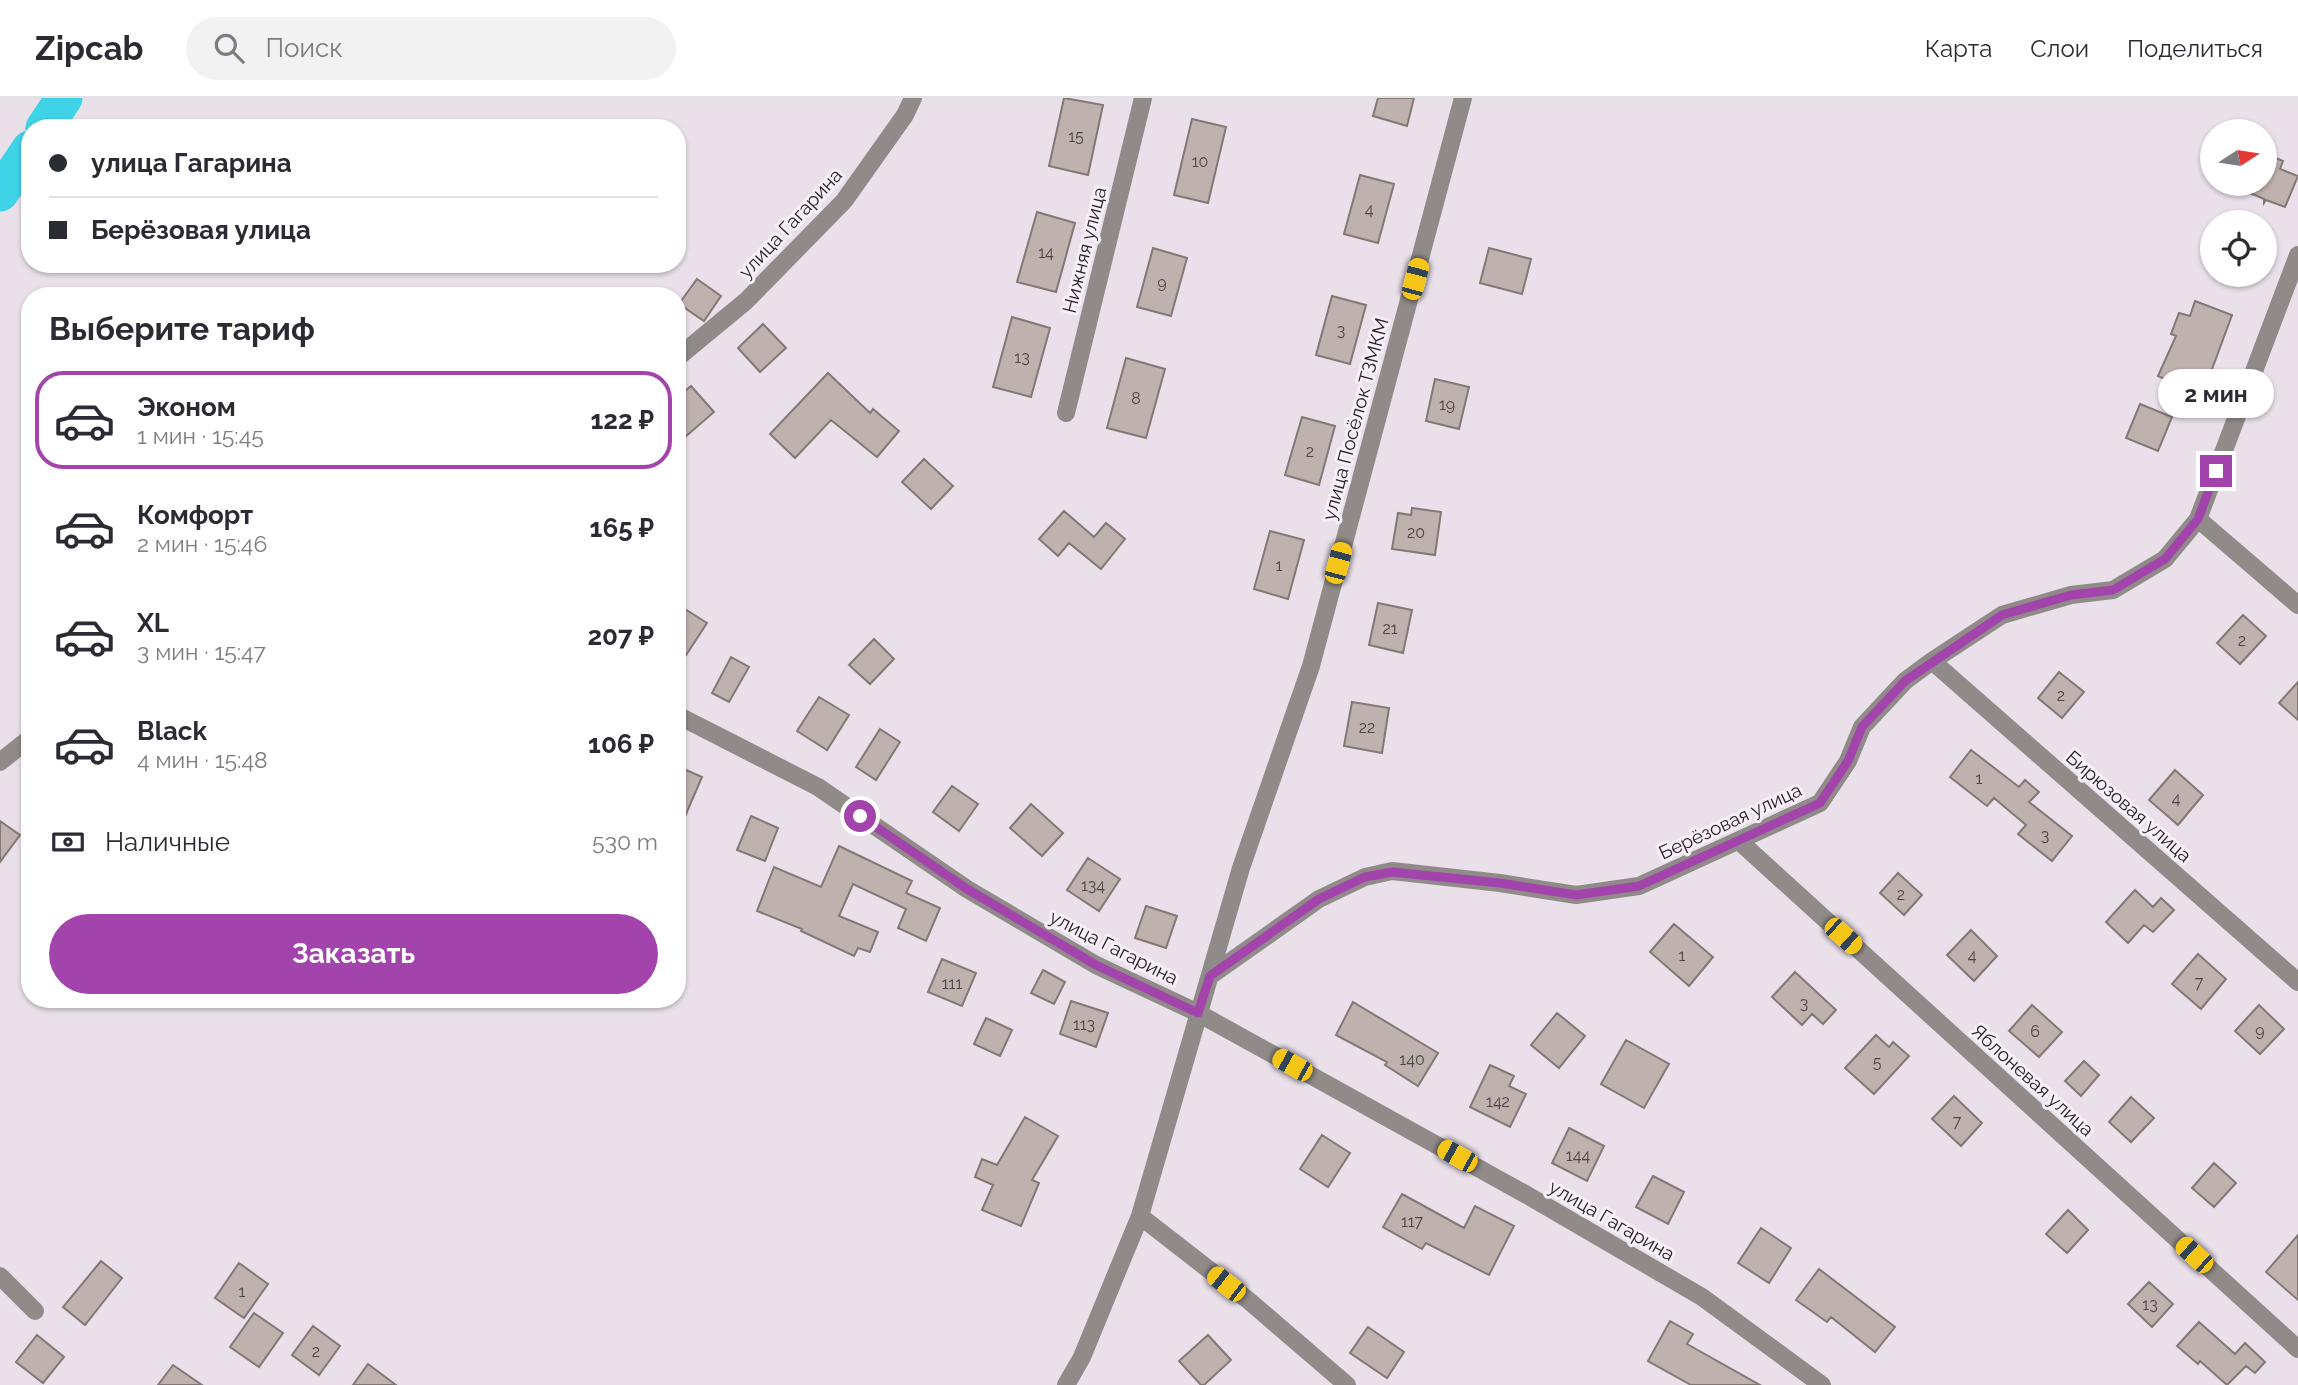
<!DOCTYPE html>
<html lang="ru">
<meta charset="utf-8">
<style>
body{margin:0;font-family:Raleway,sans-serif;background:#f2f2f3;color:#2b2b33;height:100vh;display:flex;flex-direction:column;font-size:26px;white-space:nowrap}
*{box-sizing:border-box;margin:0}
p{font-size:23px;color:#7c7c81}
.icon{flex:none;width:38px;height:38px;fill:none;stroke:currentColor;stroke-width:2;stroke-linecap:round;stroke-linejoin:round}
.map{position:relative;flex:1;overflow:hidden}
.sheet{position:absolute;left:21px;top:189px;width:665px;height:721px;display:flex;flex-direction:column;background:#fff;border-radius:28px;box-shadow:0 2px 5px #0004}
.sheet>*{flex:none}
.banner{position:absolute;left:21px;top:21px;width:665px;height:154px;border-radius:28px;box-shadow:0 2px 5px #0004;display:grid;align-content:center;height:154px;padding:0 28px;background:#fff}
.needle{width:46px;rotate:78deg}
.controls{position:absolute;left:2200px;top:21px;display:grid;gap:14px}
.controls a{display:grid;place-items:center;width:77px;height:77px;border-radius:50%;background:#fff;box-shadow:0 2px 5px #0004;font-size:35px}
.end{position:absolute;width:32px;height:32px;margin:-16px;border:9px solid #a244ac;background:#fff;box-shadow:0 0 0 4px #fff}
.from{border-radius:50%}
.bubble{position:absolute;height:49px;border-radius:24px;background:#fff;box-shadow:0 2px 5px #0004;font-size:23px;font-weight:700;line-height:49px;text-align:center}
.car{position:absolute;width:21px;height:42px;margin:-21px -10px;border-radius:9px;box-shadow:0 0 5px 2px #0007;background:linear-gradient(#f5c518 24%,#345 0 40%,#f5c518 0 76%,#345 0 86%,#f5c518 0)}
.banner b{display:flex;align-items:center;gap:24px;height:66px;font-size:26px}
.banner b+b{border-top:2px solid #e1e1e2}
.banner i{width:18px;height:18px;background:#2b2b33}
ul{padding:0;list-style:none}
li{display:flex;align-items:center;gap:21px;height:98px;margin:0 14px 10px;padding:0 14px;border:4px solid transparent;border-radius:28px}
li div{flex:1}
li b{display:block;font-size:26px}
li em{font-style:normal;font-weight:700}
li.on{border-color:#a244ac}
li>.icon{width:63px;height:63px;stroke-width:1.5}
h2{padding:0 28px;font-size:32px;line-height:84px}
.pay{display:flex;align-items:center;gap:18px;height:77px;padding:0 28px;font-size:26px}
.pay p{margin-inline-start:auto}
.cta{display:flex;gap:14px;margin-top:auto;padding:14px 28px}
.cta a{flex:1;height:80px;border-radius:42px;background:#a244ac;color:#fff;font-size:28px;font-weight:700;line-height:80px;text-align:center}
header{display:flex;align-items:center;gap:42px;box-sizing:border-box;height:98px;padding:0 35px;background:#fff;border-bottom:2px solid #e1e1e2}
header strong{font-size:33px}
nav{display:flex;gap:38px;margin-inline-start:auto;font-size:24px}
.search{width:490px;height:63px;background:#f2f2f3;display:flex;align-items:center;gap:18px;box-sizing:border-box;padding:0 24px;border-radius:38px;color:#7c7c81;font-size:26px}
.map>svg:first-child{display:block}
</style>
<header>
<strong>Zipcab</strong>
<div class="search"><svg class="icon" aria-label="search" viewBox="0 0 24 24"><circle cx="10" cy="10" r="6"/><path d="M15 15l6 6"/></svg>Поиск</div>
<nav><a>Карта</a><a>Слои</a><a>Поделиться</a></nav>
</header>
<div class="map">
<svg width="2298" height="1287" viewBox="0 0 2298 1287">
<rect width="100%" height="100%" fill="#eae0ea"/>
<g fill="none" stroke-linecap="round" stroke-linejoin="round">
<path stroke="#3ed3e6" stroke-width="37" d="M44 30 64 0
M0 95 30 51"/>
</g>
<path fill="#beb1ae" stroke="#847875" stroke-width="2" d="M1064 0 1103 7 1088 77 1049 68Z
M1378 0H1414L1407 28 1373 18Z
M1192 21 1226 29 1208 105 1174 97Z
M2264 55 2283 63 2280 71 2298 78 2285 109 2266 102 2264 105V101L2229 86H2264Z
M1360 77 1394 86 1378 145 1344 136Z
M1037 114 1075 125 1056 194 1017 184Z
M1153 150 1187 160 1171 218 1137 209Z
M1489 150 1531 161 1522 196 1480 185Z
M697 181 721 198 704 223 679 206Z
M1332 198 1366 207 1350 266 1316 257Z
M2195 203 2232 217 2211 274 2221 279 2210 302 2158 278 2176 238 2171 236 2179 215 2190 218Z
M1012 219 1050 230 1031 299 993 289Z
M763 226 786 250 760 274 738 250Z
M1126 260 1165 271 1146 340 1107 330Z
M828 275 870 315 873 311 899 333 877 359 831 322 795 360 770 336Z
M1435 281 1469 289 1459 331 1426 323Z
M691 288 714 314 677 346V300Z
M2140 306 2172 319 2158 353 2126 340Z
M1302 319 1335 328 1319 387 1285 377Z
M924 361 953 388 931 411 902 384Z
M1412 410 1441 414 1435 457 1392 451 1398 415 1411 417Z
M1064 413 1094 439 1106 425 1125 441 1101 471 1069 445 1058 458 1039 441Z
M1270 433 1304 442 1288 501 1254 491Z
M1378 505 1412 512 1403 555 1369 547Z
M677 506 707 525 677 571Z
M2243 517 2266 538 2240 566 2217 545Z
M874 541 894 561 870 586 849 567Z
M731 559 749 569 729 604 712 595Z
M2059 574 2084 594 2062 620 2038 600Z
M2298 584V622L2279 605Z
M819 599 849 617 827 652 797 633Z
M1352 604 1389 610 1382 655 1344 648Z
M880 631 900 644 876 682 856 669Z
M1971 652 2019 689 2025 682 2039 694 2029 704 2072 738 2052 763 2018 736 2026 727 1994 700 1987 708 1950 679Z
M677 668 702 679 677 737Z
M2175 672 2203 697 2178 727 2149 702Z
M952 688 978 706 959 733 933 714Z
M1031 706 1063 735 1042 758 1010 730Z
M751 718 778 730 765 763 737 752Z
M0 723 20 737 0 764Z
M839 748 912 783 906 795 940 810 926 843 898 830 906 811 853 786 839 818 878 834 870 854 858 850 854 858 801 833 802 831 757 813 774 769 821 789Z
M1088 760 1120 781 1099 813 1067 792Z
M1898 775 1922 797 1904 817 1880 795Z
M2135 792 2153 809 2161 800 2174 812 2153 834 2144 827 2128 845 2106 824Z
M1146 808 1177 818 1166 850 1135 840Z
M1674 826 1713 859 1689 888 1650 854Z
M1971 832 1997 858 1974 883 1947 857Z
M2198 856 2226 881 2201 911 2172 886Z
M942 861 976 875 962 908 928 894Z
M1043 872 1065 884 1054 906 1031 895Z
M1795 874 1836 912 1823 926 1812 916 1802 927 1772 899Z
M1071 903 1108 915 1096 949 1060 936Z
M1353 904 1438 955 1418 988 1385 967 1387 964 1336 937Z
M2032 907 2062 934 2039 959 2009 933Z
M2259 907 2284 931 2260 956 2235 933Z
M1557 915 1585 938 1559 970 1531 947Z
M986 920 1012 932 1000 958 974 946Z
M1876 937 1889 949 1893 944 1909 958 1874 996 1845 970Z
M1626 942 1669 966 1644 1010 1601 986Z
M2084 963 2099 977 2081 998 2065 983Z
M1490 967 1514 978 1509 988 1526 996 1510 1029 1470 1009Z
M1954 998 1982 1025 1961 1048 1932 1021Z
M2131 999 2154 1020 2131 1044 2109 1024Z
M1025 1019 1058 1038 1032 1082 1039 1085 1021 1128 982 1112 993 1087 975 1079 982 1061 997 1067Z
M1569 1030 1604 1048 1587 1083 1552 1065Z
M1322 1037 1350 1055 1328 1089 1300 1071Z
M2214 1065 2236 1085 2214 1109 2192 1090Z
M1653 1078 1684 1094 1668 1126 1636 1109Z
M1402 1096 1464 1130 1475 1108 1514 1128 1489 1177 1426 1145 1422 1151 1383 1129Z
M2068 1112 2088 1132 2067 1155 2046 1136Z
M1761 1130 1791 1150 1769 1185 1738 1165Z
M2298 1137V1202L2266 1174Z
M101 1163 122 1180 85 1227 63 1209Z
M239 1165 268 1186 244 1220 215 1200Z
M1819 1171 1895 1229 1875 1254 1831 1219 1827 1224 1796 1202Z
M2149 1184 2173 1206 2152 1229 2128 1206Z
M254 1215 283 1235 259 1269 230 1249Z
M1670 1223 1693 1236 1687 1246 1760 1287H1691L1648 1263Z
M2199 1224 2235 1256 2245 1245 2265 1264 2255 1275 2246 1268 2227 1287 2200 1263 2198 1266 2177 1248Z
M313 1228 340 1248 319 1277 292 1257Z
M1368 1229 1404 1254 1387 1280 1350 1255Z
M37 1237 64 1259 43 1285 16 1264Z
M1208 1237 1231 1262 1204 1287H1201L1179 1263Z
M368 1266 396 1287H353Z
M173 1267 202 1287H158Z"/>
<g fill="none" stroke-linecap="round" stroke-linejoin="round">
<path stroke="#908b88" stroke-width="18" d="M677 260 746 203 844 103 905 17 913 0
M1066 315 1143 0
M2198 421 2298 507
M1932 563 2298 884
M677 617 818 689 967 791 1096 867 1198 915 1527 1097 1702 1199 1822 1287
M0 664 30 640
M1739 743 2298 1251
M1210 878 1319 801 1365 779 1392 773 1500 785 1576 797 1639 788 1820 705 1848 663 1862 629 1905 583 1932 563 2002 517 2071 497 2113 492 2165 461 2198 421 2298 157
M1140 1118 1248 1202 1347 1287
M0 1178 35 1213
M1066 1287 1082 1259 1140 1118 1241 770 1311 568 1463 0"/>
</g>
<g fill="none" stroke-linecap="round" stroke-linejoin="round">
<path stroke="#a244ac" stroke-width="9" d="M860 718 967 791 1096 867 1198 915 1210 878 1319 801 1365 779 1392 774 1500 785 1576 797 1639 788 1820 705 1848 663 1862 629 1905 583 2002 517 2071 497 2113 492 2165 461 2198 421 2216 373"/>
</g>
<g text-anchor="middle" stroke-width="6" stroke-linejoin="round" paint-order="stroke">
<g font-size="16" fill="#4c4647">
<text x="1076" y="44">15</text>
<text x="1200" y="69">10</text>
<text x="1369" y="117">4</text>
<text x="1046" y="160">14</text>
<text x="1162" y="190">9</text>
<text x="1341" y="238">3</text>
<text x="1022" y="265">13</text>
<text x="1136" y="306">8</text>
<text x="1447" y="312">19</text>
<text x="1310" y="359">2</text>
<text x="1416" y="440">20</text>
<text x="1279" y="473">1</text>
<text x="1390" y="536">21</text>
<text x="2242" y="548">2</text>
<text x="2061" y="603">2</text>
<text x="1367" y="635">22</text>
<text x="1979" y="686">1</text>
<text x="2176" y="706">4</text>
<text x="2045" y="743">3</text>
<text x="1093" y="793">134</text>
<text x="1901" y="802">2</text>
<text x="1682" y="863">1</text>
<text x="1972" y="863">4</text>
<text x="2199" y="890">7</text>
<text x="952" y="891">111</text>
<text x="1804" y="911">3</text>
<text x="1084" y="932">113</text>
<text x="2260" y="938">9</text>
<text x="2035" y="939">6</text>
<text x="1412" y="967">140</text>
<text x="1877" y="970">5</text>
<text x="1498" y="1009">142</text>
<text x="1957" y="1029">7</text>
<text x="1578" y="1063">144</text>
<text x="1412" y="1129">117</text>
<text x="242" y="1199">1</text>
<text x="2150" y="1212">13</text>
<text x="316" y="1259">2</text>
</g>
<g font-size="19" fill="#262225" stroke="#f7eef7">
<text transform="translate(790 125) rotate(-47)" y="7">улица Гагарина</text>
<text transform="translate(1084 152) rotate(-76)" y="7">Нижняя улица</text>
<text transform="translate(1355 321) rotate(-75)" y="7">улица Посёлок ТЗМКМ</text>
<text transform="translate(2129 708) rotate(41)" y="7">Бирюзовая улица</text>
<text transform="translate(1730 723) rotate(-25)" y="7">Берёзовая улица</text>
<text transform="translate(1114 849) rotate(27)" y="7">улица Гагарина</text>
<text transform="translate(2033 982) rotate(42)" y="7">Яблоневая улица</text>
<text transform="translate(1612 1122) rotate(30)" y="7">улица Гагарина</text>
</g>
</g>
</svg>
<div class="controls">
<a><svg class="needle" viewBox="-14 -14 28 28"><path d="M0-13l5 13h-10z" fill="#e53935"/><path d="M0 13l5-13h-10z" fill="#7c7c81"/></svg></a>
<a><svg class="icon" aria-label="locate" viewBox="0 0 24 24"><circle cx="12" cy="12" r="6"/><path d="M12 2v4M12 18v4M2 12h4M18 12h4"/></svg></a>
</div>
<i class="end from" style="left:860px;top:718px"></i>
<i class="end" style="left:2216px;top:373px"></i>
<div class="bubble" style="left:2158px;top:271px;width:116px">2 мин</div>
<i class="car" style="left:1415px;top:181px;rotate:15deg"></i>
<i class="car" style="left:1338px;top:465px;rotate:15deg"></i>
<i class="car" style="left:1843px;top:838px;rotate:132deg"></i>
<i class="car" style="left:1292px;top:967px;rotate:299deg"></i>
<i class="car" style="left:1457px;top:1058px;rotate:299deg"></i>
<i class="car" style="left:2194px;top:1157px;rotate:312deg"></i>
<i class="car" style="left:1226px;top:1186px;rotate:308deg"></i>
<div class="banner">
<b><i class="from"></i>улица Гагарина</b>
<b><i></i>Берёзовая улица</b>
</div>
<section class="sheet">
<h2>Выберите тариф</h2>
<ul>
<li class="on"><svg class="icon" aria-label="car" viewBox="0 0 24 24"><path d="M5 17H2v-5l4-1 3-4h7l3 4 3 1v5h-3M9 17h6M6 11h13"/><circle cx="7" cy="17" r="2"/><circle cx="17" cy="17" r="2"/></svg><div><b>Эконом</b><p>1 мин · 15:45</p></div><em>122 ₽</em></li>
<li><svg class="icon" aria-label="car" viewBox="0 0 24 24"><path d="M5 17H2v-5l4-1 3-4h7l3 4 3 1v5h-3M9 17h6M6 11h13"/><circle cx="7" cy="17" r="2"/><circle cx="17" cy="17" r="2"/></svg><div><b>Комфорт</b><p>2 мин · 15:46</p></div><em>165 ₽</em></li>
<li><svg class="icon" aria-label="car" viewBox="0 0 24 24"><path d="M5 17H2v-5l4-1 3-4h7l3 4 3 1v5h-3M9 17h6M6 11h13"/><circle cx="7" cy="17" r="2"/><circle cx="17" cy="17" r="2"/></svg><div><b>XL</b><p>3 мин · 15:47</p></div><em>207 ₽</em></li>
<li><svg class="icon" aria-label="car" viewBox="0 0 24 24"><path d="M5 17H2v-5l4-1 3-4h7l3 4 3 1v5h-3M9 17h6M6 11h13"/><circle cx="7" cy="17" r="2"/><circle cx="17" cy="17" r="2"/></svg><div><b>Black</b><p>4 мин · 15:48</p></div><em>106 ₽</em></li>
</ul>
<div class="pay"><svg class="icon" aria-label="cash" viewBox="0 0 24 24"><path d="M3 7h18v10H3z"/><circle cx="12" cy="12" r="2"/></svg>Наличные<p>530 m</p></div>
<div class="cta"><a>Заказать</a></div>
</section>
</div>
